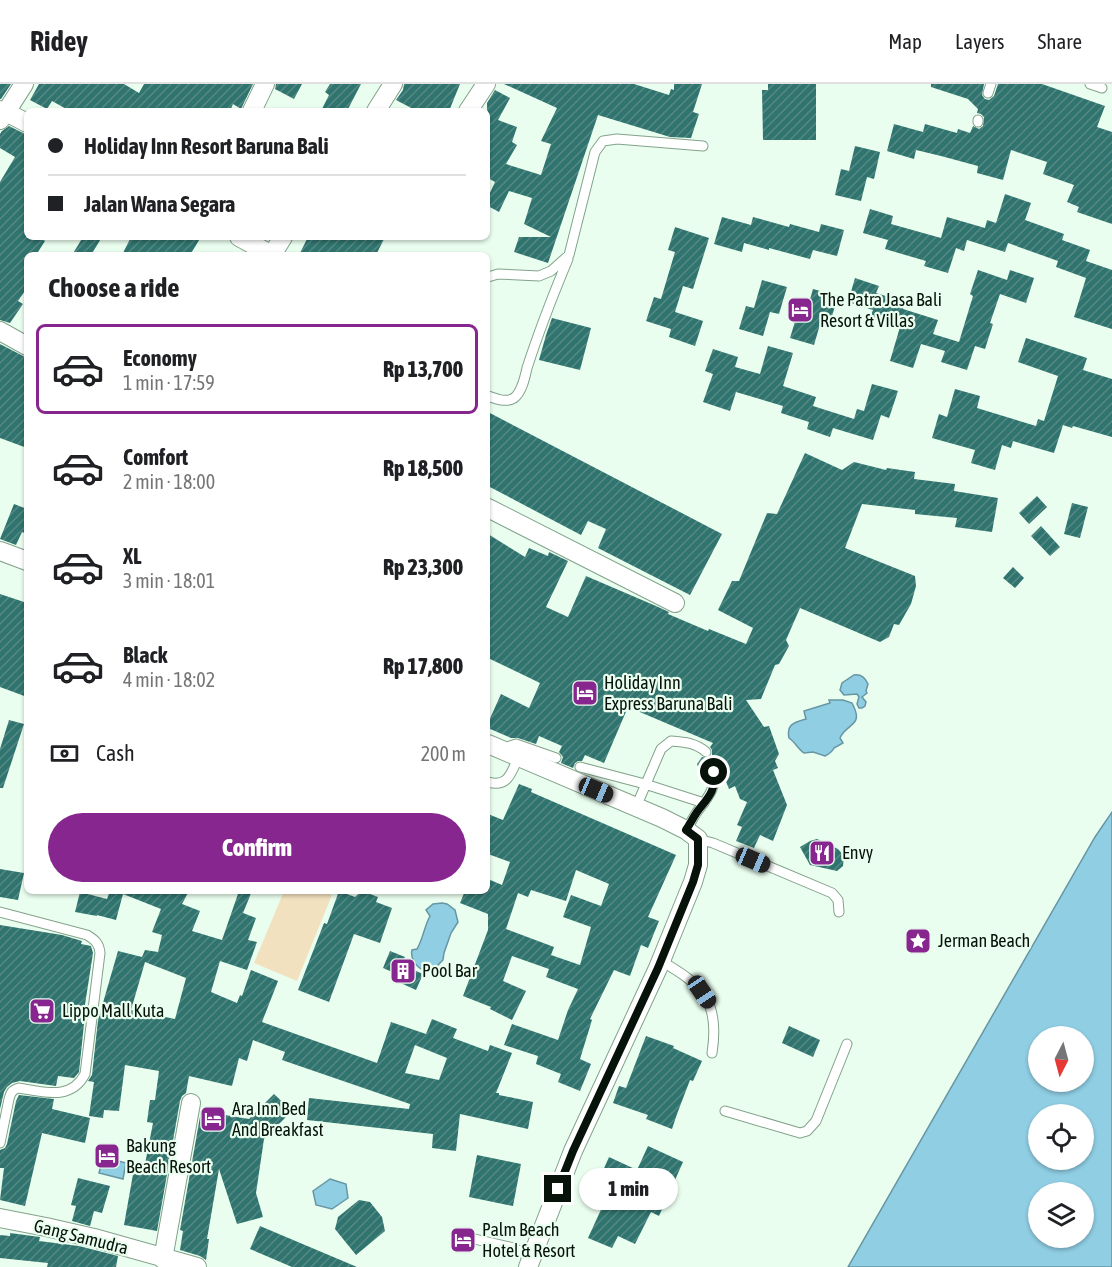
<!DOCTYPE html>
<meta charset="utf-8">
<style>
body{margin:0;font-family:"Asap Condensed",sans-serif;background:#f2f2f2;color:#202124;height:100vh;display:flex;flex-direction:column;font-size:22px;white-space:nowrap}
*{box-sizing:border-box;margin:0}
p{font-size:20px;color:#757577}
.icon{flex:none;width:33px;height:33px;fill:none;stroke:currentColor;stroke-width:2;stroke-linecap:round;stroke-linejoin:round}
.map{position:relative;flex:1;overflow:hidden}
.sheet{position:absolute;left:24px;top:168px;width:466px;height:642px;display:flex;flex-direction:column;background:#fff;border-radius:9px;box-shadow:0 2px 4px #0004}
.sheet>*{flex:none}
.top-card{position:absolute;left:24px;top:24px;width:466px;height:132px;border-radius:9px;box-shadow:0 2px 4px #0004;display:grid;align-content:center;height:132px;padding:0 24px;background:#fff}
.needle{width:39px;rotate:186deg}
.controls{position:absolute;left:1028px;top:942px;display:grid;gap:12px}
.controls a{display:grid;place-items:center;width:66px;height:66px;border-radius:50%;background:#fff;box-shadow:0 2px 4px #0004;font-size:30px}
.end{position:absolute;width:27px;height:27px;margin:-14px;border:8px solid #07130a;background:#fff;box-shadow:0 0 0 3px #fff}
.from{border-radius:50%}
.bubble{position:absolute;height:42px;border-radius:21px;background:#fff;box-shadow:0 2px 4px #0004;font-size:20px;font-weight:800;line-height:42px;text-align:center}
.car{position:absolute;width:18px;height:36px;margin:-18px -9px;border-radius:8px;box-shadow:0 0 4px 2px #0007;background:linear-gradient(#222 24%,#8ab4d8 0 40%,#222 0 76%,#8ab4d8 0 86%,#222 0)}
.top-card b{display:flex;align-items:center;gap:21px;height:57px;font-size:22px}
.top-card b+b{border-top:2px solid #e0e0e0}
.top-card i{width:15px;height:15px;background:#202124}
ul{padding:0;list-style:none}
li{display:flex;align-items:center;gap:18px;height:90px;margin:0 12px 9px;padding:0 12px;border:3px solid transparent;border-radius:9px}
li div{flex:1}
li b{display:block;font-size:22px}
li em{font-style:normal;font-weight:800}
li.active{border-color:#88268f}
li>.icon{width:54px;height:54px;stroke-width:1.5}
h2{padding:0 24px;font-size:27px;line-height:72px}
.pay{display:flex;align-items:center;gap:15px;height:66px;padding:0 24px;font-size:22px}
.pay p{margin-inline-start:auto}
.primary-button{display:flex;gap:12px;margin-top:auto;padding:12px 24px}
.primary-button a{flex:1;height:69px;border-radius:36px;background:#88268f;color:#fff;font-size:24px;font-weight:800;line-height:69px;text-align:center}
header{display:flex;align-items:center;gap:36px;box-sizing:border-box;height:84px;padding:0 30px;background:#fff;border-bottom:2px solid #e0e0e0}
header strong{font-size:28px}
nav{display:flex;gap:33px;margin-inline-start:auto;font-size:21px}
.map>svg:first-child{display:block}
</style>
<header>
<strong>Ridey</strong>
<nav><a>Map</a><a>Layers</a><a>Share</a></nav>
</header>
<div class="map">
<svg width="1112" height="1183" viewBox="0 0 1112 1183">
<defs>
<pattern id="building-hatch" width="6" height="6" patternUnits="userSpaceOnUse" patternTransform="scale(1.5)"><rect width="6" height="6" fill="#2f746e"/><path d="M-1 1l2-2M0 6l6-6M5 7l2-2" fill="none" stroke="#578884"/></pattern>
</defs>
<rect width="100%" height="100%" fill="#eafeef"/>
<path fill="#f2e1bf" d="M284 807H322L332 811 297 897 254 879Z"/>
<path fill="#90cee4" stroke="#6796a3" stroke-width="1.5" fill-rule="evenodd" d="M854 591C861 590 865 593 868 600L866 607 867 609 862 613 866 618 865 622 862 624H859L857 620 859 613 857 610 844 611 840 606 842 599Z
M829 616H843L852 619C865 643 846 639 840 654L843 659 834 664C832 668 829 670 825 672L813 668 804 669C798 665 795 658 789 654 786 640 795 638 806 635L804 627 830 619Z
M1112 728V1183H848L1095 753ZM1038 952H1083V998H1038ZM1083 1030V1076H1038V1030ZM1083 1108V1154H1038V1108Z
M442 819 447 820 455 826 458 838 451 849 444 869 443 876 436 883 425 887C416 883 410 875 412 866L417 865C423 855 424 843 430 832L426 826 433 820Z
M103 1073 126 1079 123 1095 99 1089Z
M330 1095 346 1100 348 1114 332 1125 316 1121 313 1107Z"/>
<path fill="url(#building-hatch)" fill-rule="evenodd" d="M0 0H11L1 15H0Z
M39 0H124L139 9 144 0H253L241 25 233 20 230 27H70L52 17 47 25 30 16Z
M276 0H302L294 15 275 5Z
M330 0H361L347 27H321L329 11 325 8Z
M404 0H460L449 27H417L396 16 403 6Z
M504 0H634L669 11 671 5 674 6V0H702L693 28 699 30 691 54 670 53 598 31 548 179 514 168 519 153H551L524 140 532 114 509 107 499 128 488 122V113L495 98 488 94 487 19 495 6 510 14 498 36 517 43 512 58 517 61 506 80 541 91 551 60 541 57 557 24Z
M768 0H816V56H763L762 6H768Z
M931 0H984L982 11 985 15 989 16 994 12 998 0H1042L1105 22 1097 43 1112 48V140L1077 128 1079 123 1067 118 1074 101 1043 90 1047 78 1011 66 1003 96 977 89 978 82 941 72 916 66 914 75 887 67 894 40 923 48 925 40 957 49 958 45 970 49 973 42 979 45 983 42 984 33 981 30 977 29 978 25 968 15 931 3Z
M9 42 27 51V153H38L45 157 36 171H27V204L18 217 23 220 10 239 0 236V98L15 73 0 64V50L2 47Z
M855 62 880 68 874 95 867 93 861 117 835 111 841 85 849 87Z
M1005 110 1031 119 1025 136 1064 150 1062 156 1090 166 1086 177 1112 186V245L1074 233 1086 194 1056 183 1058 177 1008 159 1005 168 967 156 964 167 956 164 948 189 924 182 926 177 885 165 888 156 863 149 870 125 893 132 891 140 941 154 947 133 985 144 987 136 996 139Z
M722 133 751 141 753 133 789 143 790 140 819 148 821 140 844 146 837 172 813 166 810 175 769 164V166L744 159 742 168 714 160Z
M675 143 709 154 693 205 683 202 675 228 703 237 695 262 669 253 671 245 646 237 654 213 661 215 675 168 668 166Z
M83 153H102L91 171H72Z
M131 153H201L190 171H122Z
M308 153H385L376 171H299Z
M978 186 1007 196 1010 186 1034 194 1026 219 1000 210 990 239 993 240 985 265 975 262 967 286 941 278 945 267 921 260 913 284 890 277 900 243 870 234 873 226 848 218 855 194 879 202 876 209 905 218 903 225 938 236 933 250 959 258 973 212 970 210Z
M762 196 787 203 779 230 770 228 763 252 739 245 746 222 754 224Z
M813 205 838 212 830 239 821 237 814 261 790 254 797 231 805 233Z
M552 234 591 244 580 286 539 276 546 251Z
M1026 254 1087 274 1083 286 1112 295V353L1073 342 1072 344 1063 341 1054 369 1013 357 1011 364 1002 361 995 386 971 379 975 366 932 354 939 330 947 333 955 305 980 312 977 324 1036 342 1038 335 1044 337 1058 292 1018 278Z
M0 260 27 274V364L0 354Z
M768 262 793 269 783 302 816 313 813 322 854 335 857 325 864 327 872 300 898 307 889 334 881 331 873 356 833 344 830 353 807 345 809 338 781 329 783 322 736 308 730 327 703 318 713 290 705 287 713 265 738 273 735 283 760 290Z
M488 328 722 450 690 511 598 464 606 445 588 437 581 451 488 402Z
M805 369 842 386 854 378 886 386 887 384 915 388 914 395 955 400 954 407 998 414 992 448 955 443 957 434 915 430V426L862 420 845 464 915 492 916 502 911 520 899 541 894 540 889 553 880 558 800 524 786 556 789 562 779 580 775 581 761 615 746 616 764 643 769 642 779 670 775 677 778 684 773 686 787 721 773 757 760 751 754 764 736 757 742 743 737 741 747 718 740 715 735 702 729 705 721 685 718 682 713 681 710 683 708 685 707 690 702 692 697 680 702 673 708 674 712 672V666L710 663 713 659 628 623 604 679 585 671 582 677H578L575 679 573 684 561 679 563 673 559 668 562 662 539 652 536 660 518 654H511L488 644V639L501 610 529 624 540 599 488 574V450L525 473 529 464 548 472 549 468 568 477 546 523 568 533 586 492 656 522 669 528 668 530 708 547 709 545 746 560 753 544 718 526 732 497H739L767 429 777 430Z
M1037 412 1047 423 1029 440 1019 429Z
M1072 419 1088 423 1080 454 1064 450Z
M14 420 27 425V450L22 448 16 461 0 455Z
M1041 442 1060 463 1050 472 1031 452Z
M1013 483 1024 494 1015 504 1003 494Z
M0 510 27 519V613L0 603Z
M9 636 24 640 3 704H0V665Z
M519 700 532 705 531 708 676 771 648 833 659 837 648 864 641 861 630 892 614 886 590 935 592 936 580 975 591 980 580 1007 558 998 561 990 536 980 538 972 504 961 512 940 558 956 568 926 578 905 546 893 549 885 512 872 503 897 526 907 512 936 490 925 491 923 463 912 488 846V830L460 819 465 807H488V795L502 801 510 778 488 770V730L503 736ZM576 786 609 800 601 822 571 811 563 833 591 843 580 881 551 871 554 863 506 845 518 809 528 813 531 806 566 817Z
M817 755 838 765 844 772 843 782 837 787 810 781 800 763 810 757Z
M0 785 24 789 18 816 0 813Z
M110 807H189L182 820 200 827 192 847 222 856 239 807H252L243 829 256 834 248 856 257 858 247 886 220 877 211 908 237 919 240 911 242 912 251 886 278 897 262 938 377 979 391 938 426 950 432 935 457 945 453 954 488 967 490 961 512 969 496 1009H499V1011L533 1018 528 1045 460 1030 456 1067 432 1064 433 1050 307 1036 309 1014 409 1025 410 1020 282 976 285 968 253 956 247 977 239 974 232 1002 189 992 186 1009 182 1012 180 1017 157 1147 124 1141 135 1079 145 1080 153 1039 147 1038 150 1016H155L159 987 125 981 119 1027 104 1026 103 1034 89 1032 94 998 88 997 92 991 98 936 118 867 142 873 145 866 158 868 162 851 152 848 161 825 123 810 116 836 97 831V832L75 828 80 808 107 815ZM145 878 186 894 175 935 131 926ZM415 961 447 974 439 996 405 989Z
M339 807 355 813 362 807 378 813 376 818 392 824 380 859 354 850 329 918 298 906 324 839 327 840Z
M0 841 62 851 82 857 81 860 91 862 93 869 82 940H84L79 988 74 994 58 992 56 1002 20 997 12 999 7 1003 4 1008 0 1025Z
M390 867 405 873 402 881 423 890 416 906 394 896 397 890 383 884Z
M789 942 820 956 813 973 782 959Z
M646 952 674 962 673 964 702 977 693 997 690 996 677 1030 672 1045 646 1035 648 1031 613 1019 619 1002 626 1004Z
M274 1010 292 1027 264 1055 256 1109 263 1133 237 1140 219 1085 207 1155H209L206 1176 200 1172 180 1166 183 1147 180 1146 201 1027 249 1035Z
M19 1011 54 1015 52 1025 90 1034 85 1059 42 1049 25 1122 0 1116 4 1084H0V1066L5 1064 7 1060 16 1017Z
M648 1062 683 1078 659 1132 651 1128 635 1160 618 1152 612 1164 588 1154 604 1119 591 1114 609 1073 637 1086Z
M477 1071 521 1080 513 1122 469 1113Z
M78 1094 110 1102 102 1129 94 1127 90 1142 72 1137 76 1122 71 1121Z
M359 1116 370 1118 382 1133 385 1147 356 1171 335 1145 338 1133Z
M260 1142 357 1183H292L250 1165Z
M10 1149 40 1153 39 1157 79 1162 118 1172 116 1183H47L48 1179 0 1174V1151L10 1152Z"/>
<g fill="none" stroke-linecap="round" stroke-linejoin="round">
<g stroke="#83a28b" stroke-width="11">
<path id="service" d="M1090 0 1102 4
M988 9 991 0
M978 38V36
M488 193 498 190 539 192 551 187 569 171 595 68 603 57 617 55 703 62
M488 312C496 315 506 319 514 314 522 308 525 293 527 284 539 247 553 211 568 175
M504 667 510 662 516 660 556 674
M580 683 645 700 704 719
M488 698C508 704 511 689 518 674
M636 723 661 665 671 657C685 658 696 659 706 668
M686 746C690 740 693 734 697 728 707 714 716 706 714 688
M698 755 713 759 832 809 838 816 839 828
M0 828 87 851C95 856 99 859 100 869L85 990C71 1017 44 1008 19 1004 12 1006 11 1008 9 1015L0 1059
M661 877C703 901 720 918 712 969
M725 1027 800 1049 807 1047 816 1037 847 960
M457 1151 514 1164 531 1174"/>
</g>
<g stroke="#83a28b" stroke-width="20">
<path id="minor" d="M0 26 6 28 24 0
M252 27 265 0
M376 27 393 0
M468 27 486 0
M0 36 6 28 27 39
M239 153 272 171
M272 171 283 153
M0 247 27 262
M488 424 675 519
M0 467 27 477
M488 660 662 734 686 746 698 755V781L693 798 658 884 573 1067 528 1183
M0 1134 46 1143 94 1154 197 1183
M163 1175 191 1019"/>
</g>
<use href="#service" stroke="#fff" stroke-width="9"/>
<use href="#minor" stroke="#fff" stroke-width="18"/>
</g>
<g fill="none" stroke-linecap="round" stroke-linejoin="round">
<path stroke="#07130a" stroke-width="8" d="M558 1105 573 1067 658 884 693 798 698 781V755L686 746C690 740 693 734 697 728 707 715 717 706 714 688"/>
</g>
<defs>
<g id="hotel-square" transform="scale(1.35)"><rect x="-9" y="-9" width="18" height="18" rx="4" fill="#88268f" stroke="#eafeef"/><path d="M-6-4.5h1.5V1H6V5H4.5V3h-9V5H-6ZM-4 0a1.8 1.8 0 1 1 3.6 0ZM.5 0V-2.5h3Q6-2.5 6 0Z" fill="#fff"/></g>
<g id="restaurant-square" transform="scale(1.35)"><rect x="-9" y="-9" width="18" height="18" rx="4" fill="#88268f" stroke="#eafeef"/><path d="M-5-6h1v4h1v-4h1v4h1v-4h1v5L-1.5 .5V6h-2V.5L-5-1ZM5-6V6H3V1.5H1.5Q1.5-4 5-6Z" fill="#fff"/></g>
<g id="sight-square" transform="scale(1.35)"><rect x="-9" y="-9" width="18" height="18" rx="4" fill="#88268f" stroke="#eafeef"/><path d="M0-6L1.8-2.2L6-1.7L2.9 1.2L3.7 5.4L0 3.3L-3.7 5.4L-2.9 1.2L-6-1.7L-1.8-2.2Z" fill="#fff"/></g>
<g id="building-square" transform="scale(1.35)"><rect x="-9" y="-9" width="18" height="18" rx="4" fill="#88268f" stroke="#eafeef"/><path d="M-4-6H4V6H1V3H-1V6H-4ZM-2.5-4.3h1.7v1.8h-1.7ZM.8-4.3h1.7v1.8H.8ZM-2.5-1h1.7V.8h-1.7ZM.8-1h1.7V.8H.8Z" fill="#fff"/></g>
<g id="supermarket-square" transform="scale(1.35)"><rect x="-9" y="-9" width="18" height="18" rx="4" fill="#88268f" stroke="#eafeef"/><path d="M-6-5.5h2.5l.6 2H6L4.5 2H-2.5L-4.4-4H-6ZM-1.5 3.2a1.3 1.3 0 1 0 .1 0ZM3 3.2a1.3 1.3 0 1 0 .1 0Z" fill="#fff"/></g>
</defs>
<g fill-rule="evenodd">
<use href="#hotel-square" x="800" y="226"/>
<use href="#hotel-square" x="585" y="609"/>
<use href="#restaurant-square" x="822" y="769"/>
<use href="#sight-square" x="918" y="857"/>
<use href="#building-square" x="403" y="887"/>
<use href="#supermarket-square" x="42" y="927"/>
<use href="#hotel-square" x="213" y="1035"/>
<use href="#hotel-square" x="107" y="1072"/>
<use href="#hotel-square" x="463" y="1156"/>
</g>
<g text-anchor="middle" stroke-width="4.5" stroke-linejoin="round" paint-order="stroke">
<g font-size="18" fill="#07130a" stroke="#eafeef" text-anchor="start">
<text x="820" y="222">The Patra Jasa Bali<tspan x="820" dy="21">Resort &amp; Villas</tspan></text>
<text x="604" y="605">Holiday Inn<tspan x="604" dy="21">Express Baruna Bali</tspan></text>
<text x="842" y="775">Envy</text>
<text x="938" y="863">Jerman Beach</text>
<text x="422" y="893">Pool Bar</text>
<text x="62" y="933">Lippo Mall Kuta</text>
<text x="232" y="1031">Ara Inn Bed<tspan x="232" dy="21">And Breakfast</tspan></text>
<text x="126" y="1068">Bakung<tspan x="126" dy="21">Beach Resort</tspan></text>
<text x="482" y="1152">Palm Beach<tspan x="482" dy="21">Hotel &amp; Resort</tspan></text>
</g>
<g font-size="18" fill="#07130a" stroke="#eafeef">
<text transform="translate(81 1153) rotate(14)" y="6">Gang Samudra</text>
</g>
</g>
</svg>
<div class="controls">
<a><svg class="needle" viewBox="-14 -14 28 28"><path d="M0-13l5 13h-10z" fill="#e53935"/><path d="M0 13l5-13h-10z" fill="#757577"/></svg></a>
<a><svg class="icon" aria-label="locate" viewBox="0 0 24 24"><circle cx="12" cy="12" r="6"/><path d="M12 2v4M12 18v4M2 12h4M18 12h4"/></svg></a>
<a><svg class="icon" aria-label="layers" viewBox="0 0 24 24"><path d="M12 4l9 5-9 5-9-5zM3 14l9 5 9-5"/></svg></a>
</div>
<i class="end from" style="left:714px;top:688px"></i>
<i class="end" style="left:558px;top:1105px"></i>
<div class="bubble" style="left:579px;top:1084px;width:99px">1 min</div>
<i class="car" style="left:596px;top:706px;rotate:113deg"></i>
<i class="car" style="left:753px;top:776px;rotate:113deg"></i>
<i class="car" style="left:702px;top:908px;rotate:146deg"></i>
<div class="top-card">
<b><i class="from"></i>Holiday Inn Resort Baruna Bali</b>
<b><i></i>Jalan Wana Segara</b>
</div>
<section class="sheet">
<h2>Choose a ride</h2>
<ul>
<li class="active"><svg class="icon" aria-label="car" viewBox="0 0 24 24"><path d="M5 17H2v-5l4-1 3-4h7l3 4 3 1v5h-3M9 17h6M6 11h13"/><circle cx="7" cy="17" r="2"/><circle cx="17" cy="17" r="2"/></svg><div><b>Economy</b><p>1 min · 17:59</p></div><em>Rp 13,700</em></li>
<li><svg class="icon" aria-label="car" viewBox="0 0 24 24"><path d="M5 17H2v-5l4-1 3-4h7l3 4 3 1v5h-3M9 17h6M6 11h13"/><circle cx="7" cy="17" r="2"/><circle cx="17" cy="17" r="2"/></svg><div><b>Comfort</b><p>2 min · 18:00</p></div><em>Rp 18,500</em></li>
<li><svg class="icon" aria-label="car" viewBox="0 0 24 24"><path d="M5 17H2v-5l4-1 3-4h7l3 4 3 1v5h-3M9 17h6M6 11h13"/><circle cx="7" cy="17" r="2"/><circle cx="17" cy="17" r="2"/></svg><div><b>XL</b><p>3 min · 18:01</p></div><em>Rp 23,300</em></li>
<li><svg class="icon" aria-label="car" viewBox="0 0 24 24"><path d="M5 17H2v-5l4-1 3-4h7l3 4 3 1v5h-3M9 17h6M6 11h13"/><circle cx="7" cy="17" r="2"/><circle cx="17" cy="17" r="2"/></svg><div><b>Black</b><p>4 min · 18:02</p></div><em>Rp 17,800</em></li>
</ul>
<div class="pay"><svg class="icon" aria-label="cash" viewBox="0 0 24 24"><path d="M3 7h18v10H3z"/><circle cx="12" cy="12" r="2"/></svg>Cash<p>200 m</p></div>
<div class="primary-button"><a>Confirm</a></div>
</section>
</div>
